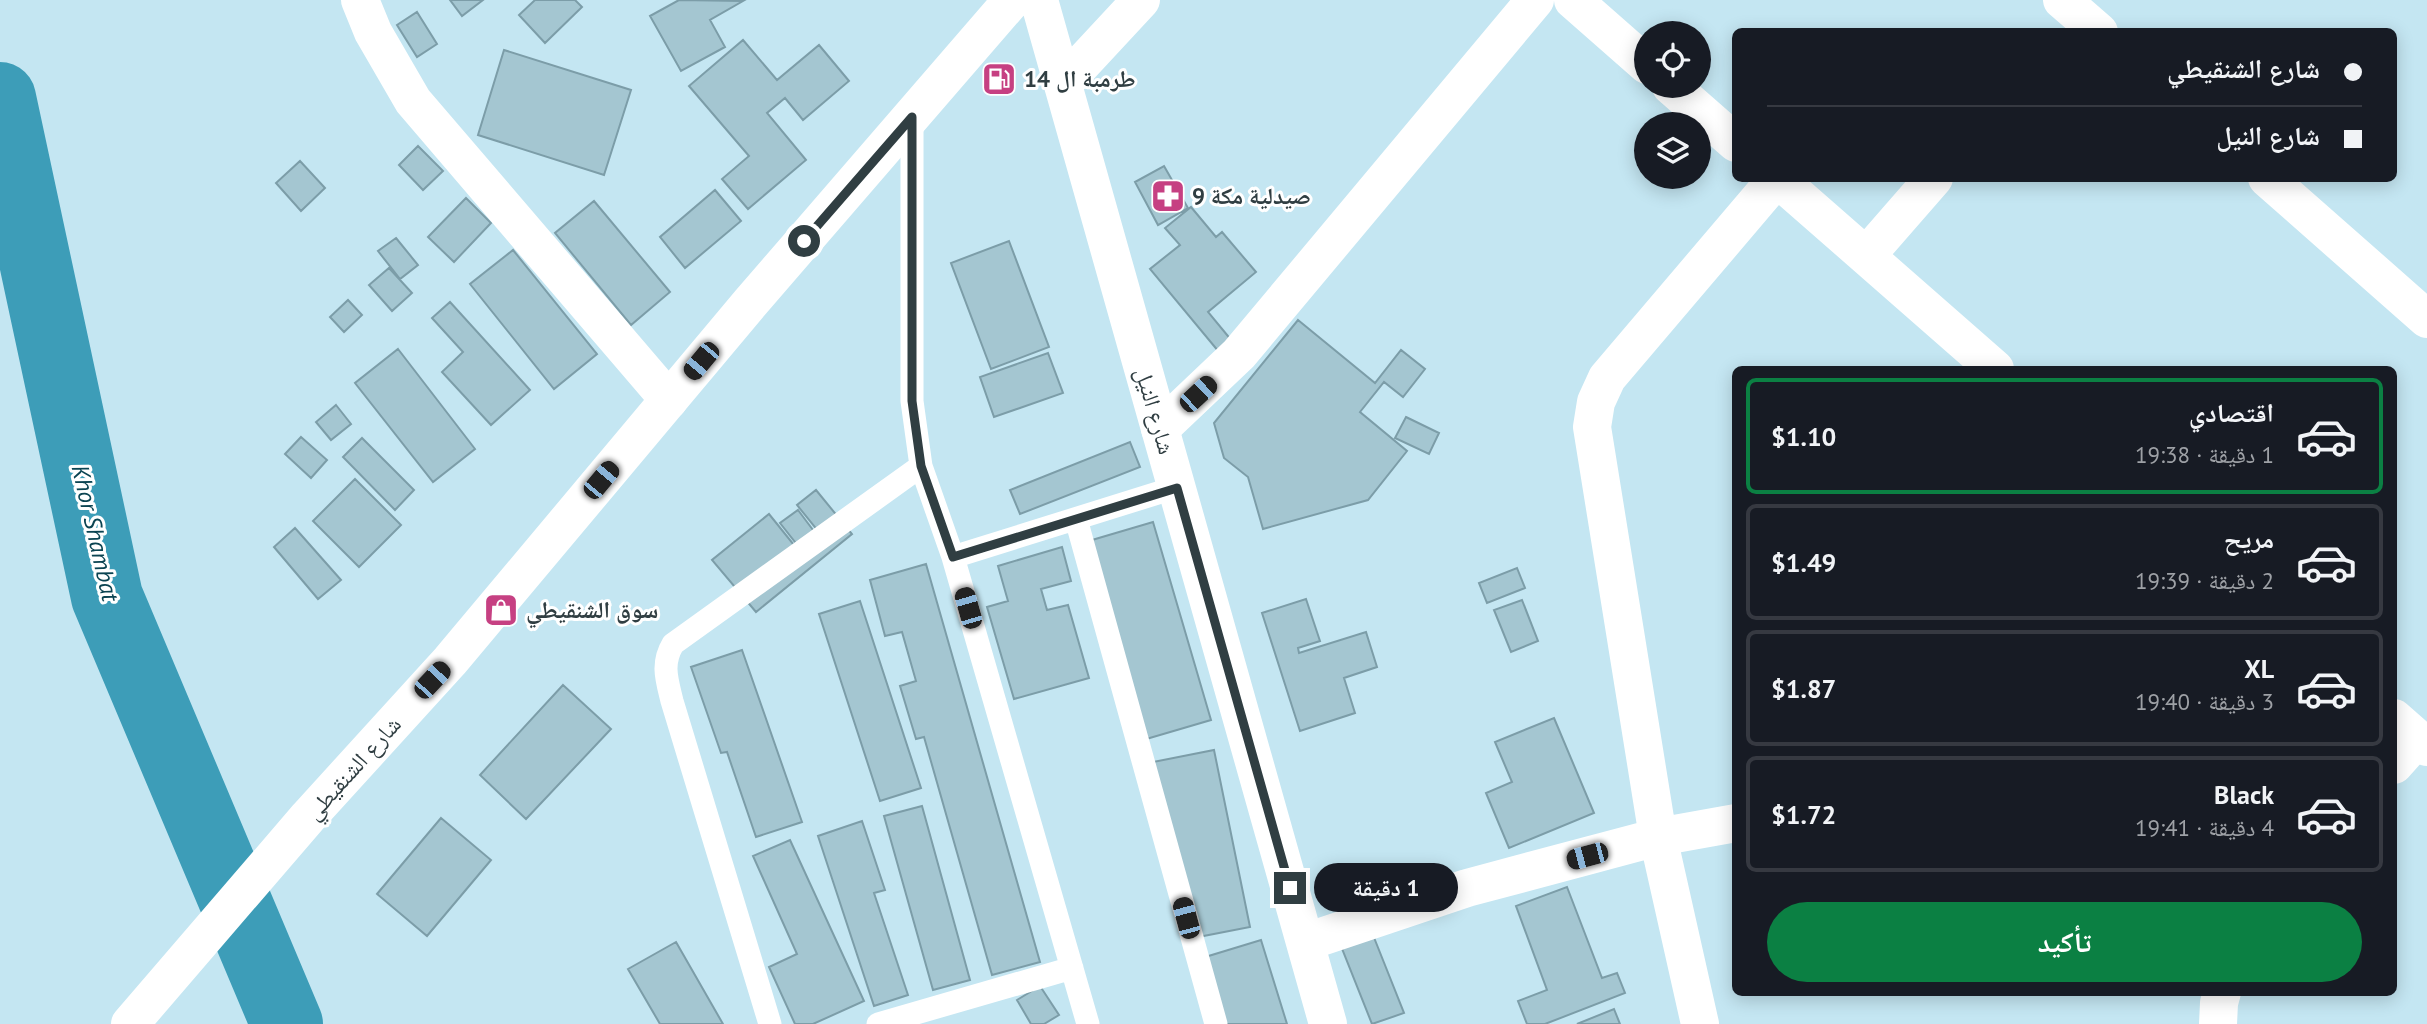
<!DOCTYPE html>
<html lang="ar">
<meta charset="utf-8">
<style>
body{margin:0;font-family:"PT Sans","Noto Naskh Arabic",sans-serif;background:#20242c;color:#f1f3f6;direction:rtl;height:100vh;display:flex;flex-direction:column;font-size:26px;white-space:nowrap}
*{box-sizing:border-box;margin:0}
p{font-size:23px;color:#9ea1a6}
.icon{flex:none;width:38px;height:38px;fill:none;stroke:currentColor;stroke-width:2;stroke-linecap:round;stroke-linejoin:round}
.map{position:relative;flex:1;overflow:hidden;direction:ltr}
.drawer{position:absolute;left:1732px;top:366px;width:665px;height:630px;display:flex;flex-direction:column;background:#171b24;border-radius:10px;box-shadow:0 4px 18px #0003;direction:rtl}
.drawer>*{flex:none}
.hud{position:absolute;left:1732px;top:28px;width:665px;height:154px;border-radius:10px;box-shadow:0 4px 18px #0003;direction:rtl;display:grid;align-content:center;height:154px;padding:0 35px;background:#171b24}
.fabs{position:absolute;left:1634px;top:21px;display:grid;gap:14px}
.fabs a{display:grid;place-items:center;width:77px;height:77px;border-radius:50%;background:#171b24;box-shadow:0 4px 18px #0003;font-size:35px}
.end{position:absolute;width:32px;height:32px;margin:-16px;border:9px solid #303e42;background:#fff;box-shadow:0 0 0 4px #fff}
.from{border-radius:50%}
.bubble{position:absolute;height:49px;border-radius:24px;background:#171b24;box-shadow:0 4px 18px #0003;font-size:23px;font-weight:700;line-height:49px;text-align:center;direction:rtl}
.car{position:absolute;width:21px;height:42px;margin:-21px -10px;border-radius:9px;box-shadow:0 0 5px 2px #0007;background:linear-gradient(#222 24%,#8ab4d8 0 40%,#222 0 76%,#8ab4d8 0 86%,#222 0)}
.hud b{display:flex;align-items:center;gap:24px;height:66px;font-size:26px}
.hud b+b{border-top:2px solid #363941}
.hud i{width:18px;height:18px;background:#f1f3f6}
ul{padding:12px 0 0;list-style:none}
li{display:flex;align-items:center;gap:21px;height:116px;margin:0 14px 10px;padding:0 21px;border:4px solid #363941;border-radius:10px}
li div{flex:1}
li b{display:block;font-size:26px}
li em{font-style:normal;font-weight:700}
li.on{border-color:#0b8043}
li>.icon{width:63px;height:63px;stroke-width:1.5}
.action{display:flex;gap:14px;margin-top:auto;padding:14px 35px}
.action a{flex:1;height:80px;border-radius:42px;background:#0b8043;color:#fff;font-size:28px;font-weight:700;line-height:80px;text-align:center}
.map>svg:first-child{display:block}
</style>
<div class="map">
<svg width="2427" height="1024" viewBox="0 0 2427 1024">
<rect width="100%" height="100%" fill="#c4e6f2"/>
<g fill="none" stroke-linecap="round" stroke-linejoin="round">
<path stroke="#3d9db8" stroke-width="72" d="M0 98 107 597 287 1024"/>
</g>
<path fill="#a4c6d1" stroke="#7c9da8" stroke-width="2" d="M450 0H483L462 16Z
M535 0H575L582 7 545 43 519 15Z
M679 0 743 1 710 20 725 47 681 71 650 16Z
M417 12 437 44 417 57 397 25Z
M743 40 777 80 819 45 849 81 803 120 785 98 767 113 806 160 748 209 722 179 749 156 689 86Z
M504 50 631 90 604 175 478 135Z
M418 146 443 171 423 190 399 165Z
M300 161 325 188 301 211 276 183Z
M1164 166 1188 208 1158 225 1135 182Z
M715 190 741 221 685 268 660 237Z
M466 198 491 223 454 262 428 237Z
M594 201 670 292 631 325 555 233Z
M1191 207 1216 237 1222 232 1256 272 1208 312 1232 341 1219 352 1150 269 1180 245 1165 228Z
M396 238 418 265 400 279 378 251Z
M1009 241 1049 347 991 369 951 263Z
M513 250 597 354 554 389 470 284Z
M389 268 412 293 392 311 369 285Z
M348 300 362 315 344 332 330 317Z
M450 302 530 390 491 425 442 372 463 352 432 318Z
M1298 320 1375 383 1401 350 1425 369 1403 397 1384 382 1360 412 1407 451 1368 500 1263 529 1248 477 1224 458 1214 423Z
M398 349 475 449 433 482 355 383Z
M1048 353 1063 393 994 417 980 377Z
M336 405 351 424 331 440 316 422Z
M1406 417 1439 433 1429 454 1395 438Z
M301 437 327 460 311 478 285 454Z
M362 438 414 490 395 510 343 457Z
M1130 442 1140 467 1020 514 1010 490Z
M355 479 401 525 359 567 313 521Z
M816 490 852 534 756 612 712 560 769 514 802 555 823 537 797 505Z
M798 510 816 534 799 547 780 523Z
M1153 522 1211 720 1143 740 1092 540Z
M295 528 341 580 318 599 274 547Z
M1062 547 1071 581 1041 589 1047 610 1068 605 1089 678 1014 699 987 607 1008 601 998 566Z
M926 564 1040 962 992 975 924 737 916 739 900 686 916 681 902 632 885 636 870 580Z
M1517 568 1525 588 1487 603 1479 583Z
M1306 599 1320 641 1298 648 1299 653 1366 632 1377 667 1344 678 1355 713 1300 731 1262 613Z
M1522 600 1538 641 1511 652 1494 610Z
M860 601 921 788 880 801 819 614Z
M742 650 802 822 756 837 727 752 721 753 691 667Z
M563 685 611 729 526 819 480 775Z
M1554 718 1594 813 1509 848 1486 793 1512 782 1495 742Z
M1214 750 1250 927 1188 939 1153 762Z
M922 806 970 980 933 990 884 816Z
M441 818 491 860 427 936 377 894Z
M862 821 885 890 874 893 908 995 874 1006 818 836Z
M790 840 864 1001 813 1024H795L769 967 797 954 753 856Z
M1567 887 1602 978 1617 973 1625 993 1545 1024H1527L1518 1001 1547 990 1516 906Z
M1373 935 1404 1013 1372 1024 1341 946Z
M1261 940 1287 1024H1222L1202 958Z
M676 942 723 1024H660L628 969Z
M1040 986 1059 1015 1044 1024H1031L1017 1000Z
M1614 1009 1620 1024H1577Z"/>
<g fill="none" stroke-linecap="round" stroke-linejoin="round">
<path stroke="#fff" stroke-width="23" d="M912 116V401L921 466 953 557 1088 1024
M1076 519 1216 1024
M953 557 1177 487
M770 1024 672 701C667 680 661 664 673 644L921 466
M878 1024 1072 968"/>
<path stroke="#fff" stroke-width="38" d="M360 0 373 32 413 101 669 400
M1573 0 1647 65
M2062 0 2099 32
M1063 84 1141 0
M1671 86 1736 143
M1777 178 1995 369
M2267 178 2427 319
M1866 256 1934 178
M1160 429 1239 354 1535 0
M2394 718 2427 747
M2394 765 2417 739
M1306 942 1467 888 1658 837 1736 823
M1700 1024 1658 837 1592 427 1596 402 1607 378 1777 178
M2218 1024 2219 1003 2222 992"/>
<path stroke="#fff" stroke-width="38" d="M1039 0 1328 1024
M130 1024 308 817 450 661 750 303 1012 0"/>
</g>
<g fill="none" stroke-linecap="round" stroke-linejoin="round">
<path stroke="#303e42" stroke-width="9" d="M804 241 912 117V401L921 466 953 557 1177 488 1290 888"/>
</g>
<defs>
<g id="fuel-square" transform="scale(1.75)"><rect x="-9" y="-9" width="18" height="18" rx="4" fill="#c64082" stroke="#fff"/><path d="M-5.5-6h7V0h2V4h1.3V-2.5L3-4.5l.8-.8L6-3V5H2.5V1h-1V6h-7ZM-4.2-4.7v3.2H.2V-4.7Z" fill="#fff"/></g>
<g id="pharmacy-square" transform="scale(1.75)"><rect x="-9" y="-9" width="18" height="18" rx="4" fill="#c64082" stroke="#fff"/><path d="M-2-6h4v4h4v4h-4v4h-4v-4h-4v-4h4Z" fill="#fff"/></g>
<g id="shop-square" transform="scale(1.75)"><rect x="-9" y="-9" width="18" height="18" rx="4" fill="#c64082" stroke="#fff"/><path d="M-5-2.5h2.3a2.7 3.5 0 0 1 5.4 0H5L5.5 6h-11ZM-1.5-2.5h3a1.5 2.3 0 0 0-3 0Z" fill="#fff"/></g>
</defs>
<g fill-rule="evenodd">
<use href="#fuel-square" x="999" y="79"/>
<use href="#pharmacy-square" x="1168" y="196"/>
<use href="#shop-square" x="501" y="610"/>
</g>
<g text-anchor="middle" stroke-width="6" stroke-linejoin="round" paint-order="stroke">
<g font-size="23" font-weight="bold" fill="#303e42" stroke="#fff" text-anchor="start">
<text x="1024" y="87">طرمبة ال 14</text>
<text x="1192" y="204">صيدلية مكة 9</text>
<text x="526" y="618">سوق الشنقيطي</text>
</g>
<g font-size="23" fill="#303e42" stroke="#fff">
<text transform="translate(1155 411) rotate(74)" y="8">شارع النيل</text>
<text transform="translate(353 768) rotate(-48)" y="8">شارع الشنقيطي</text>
</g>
<g font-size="24" font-style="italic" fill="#0b4452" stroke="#fff">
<text transform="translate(95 533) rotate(77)" y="8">Khor Shambat</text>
</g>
</g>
</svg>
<div class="fabs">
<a><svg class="icon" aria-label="locate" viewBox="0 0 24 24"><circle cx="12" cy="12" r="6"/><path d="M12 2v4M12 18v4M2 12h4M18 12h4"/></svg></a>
<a><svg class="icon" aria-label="layers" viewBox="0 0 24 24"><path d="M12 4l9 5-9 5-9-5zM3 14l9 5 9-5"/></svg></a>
</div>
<i class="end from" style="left:804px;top:241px"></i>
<i class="end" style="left:1290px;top:888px"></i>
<div class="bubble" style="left:1314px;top:863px;width:144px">1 دقيقة</div>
<i class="car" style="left:701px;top:361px;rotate:220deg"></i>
<i class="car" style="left:1198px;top:394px;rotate:47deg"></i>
<i class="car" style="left:601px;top:480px;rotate:40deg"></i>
<i class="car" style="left:968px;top:608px;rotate:344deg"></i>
<i class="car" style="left:432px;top:680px;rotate:43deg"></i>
<i class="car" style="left:1587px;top:856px;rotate:255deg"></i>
<i class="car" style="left:1186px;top:918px;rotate:345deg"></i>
<div class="hud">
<b><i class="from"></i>شارع الشنقيطي</b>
<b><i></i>شارع النيل</b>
</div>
<section class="drawer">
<ul>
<li class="on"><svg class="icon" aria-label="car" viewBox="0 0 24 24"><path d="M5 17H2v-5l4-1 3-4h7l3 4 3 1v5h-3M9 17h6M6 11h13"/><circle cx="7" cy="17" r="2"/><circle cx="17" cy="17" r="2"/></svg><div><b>اقتصادي</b><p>1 دقيقة · 19:38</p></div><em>$1.10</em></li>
<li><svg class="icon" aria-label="car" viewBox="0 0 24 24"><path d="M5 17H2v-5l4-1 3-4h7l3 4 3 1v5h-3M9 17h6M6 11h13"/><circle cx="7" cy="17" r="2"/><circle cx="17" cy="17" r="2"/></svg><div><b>مريح</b><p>2 دقيقة · 19:39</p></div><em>$1.49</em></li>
<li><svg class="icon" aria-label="car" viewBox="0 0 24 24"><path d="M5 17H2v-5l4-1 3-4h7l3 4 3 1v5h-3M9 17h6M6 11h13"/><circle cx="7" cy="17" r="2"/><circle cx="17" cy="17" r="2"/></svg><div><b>XL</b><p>3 دقيقة · 19:40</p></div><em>$1.87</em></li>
<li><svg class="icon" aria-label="car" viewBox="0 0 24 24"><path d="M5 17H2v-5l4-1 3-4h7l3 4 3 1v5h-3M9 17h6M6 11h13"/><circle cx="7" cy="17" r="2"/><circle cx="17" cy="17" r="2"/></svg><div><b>Black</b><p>4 دقيقة · 19:41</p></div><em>$1.72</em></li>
</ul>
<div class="action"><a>تأكيد</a></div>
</section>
</div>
